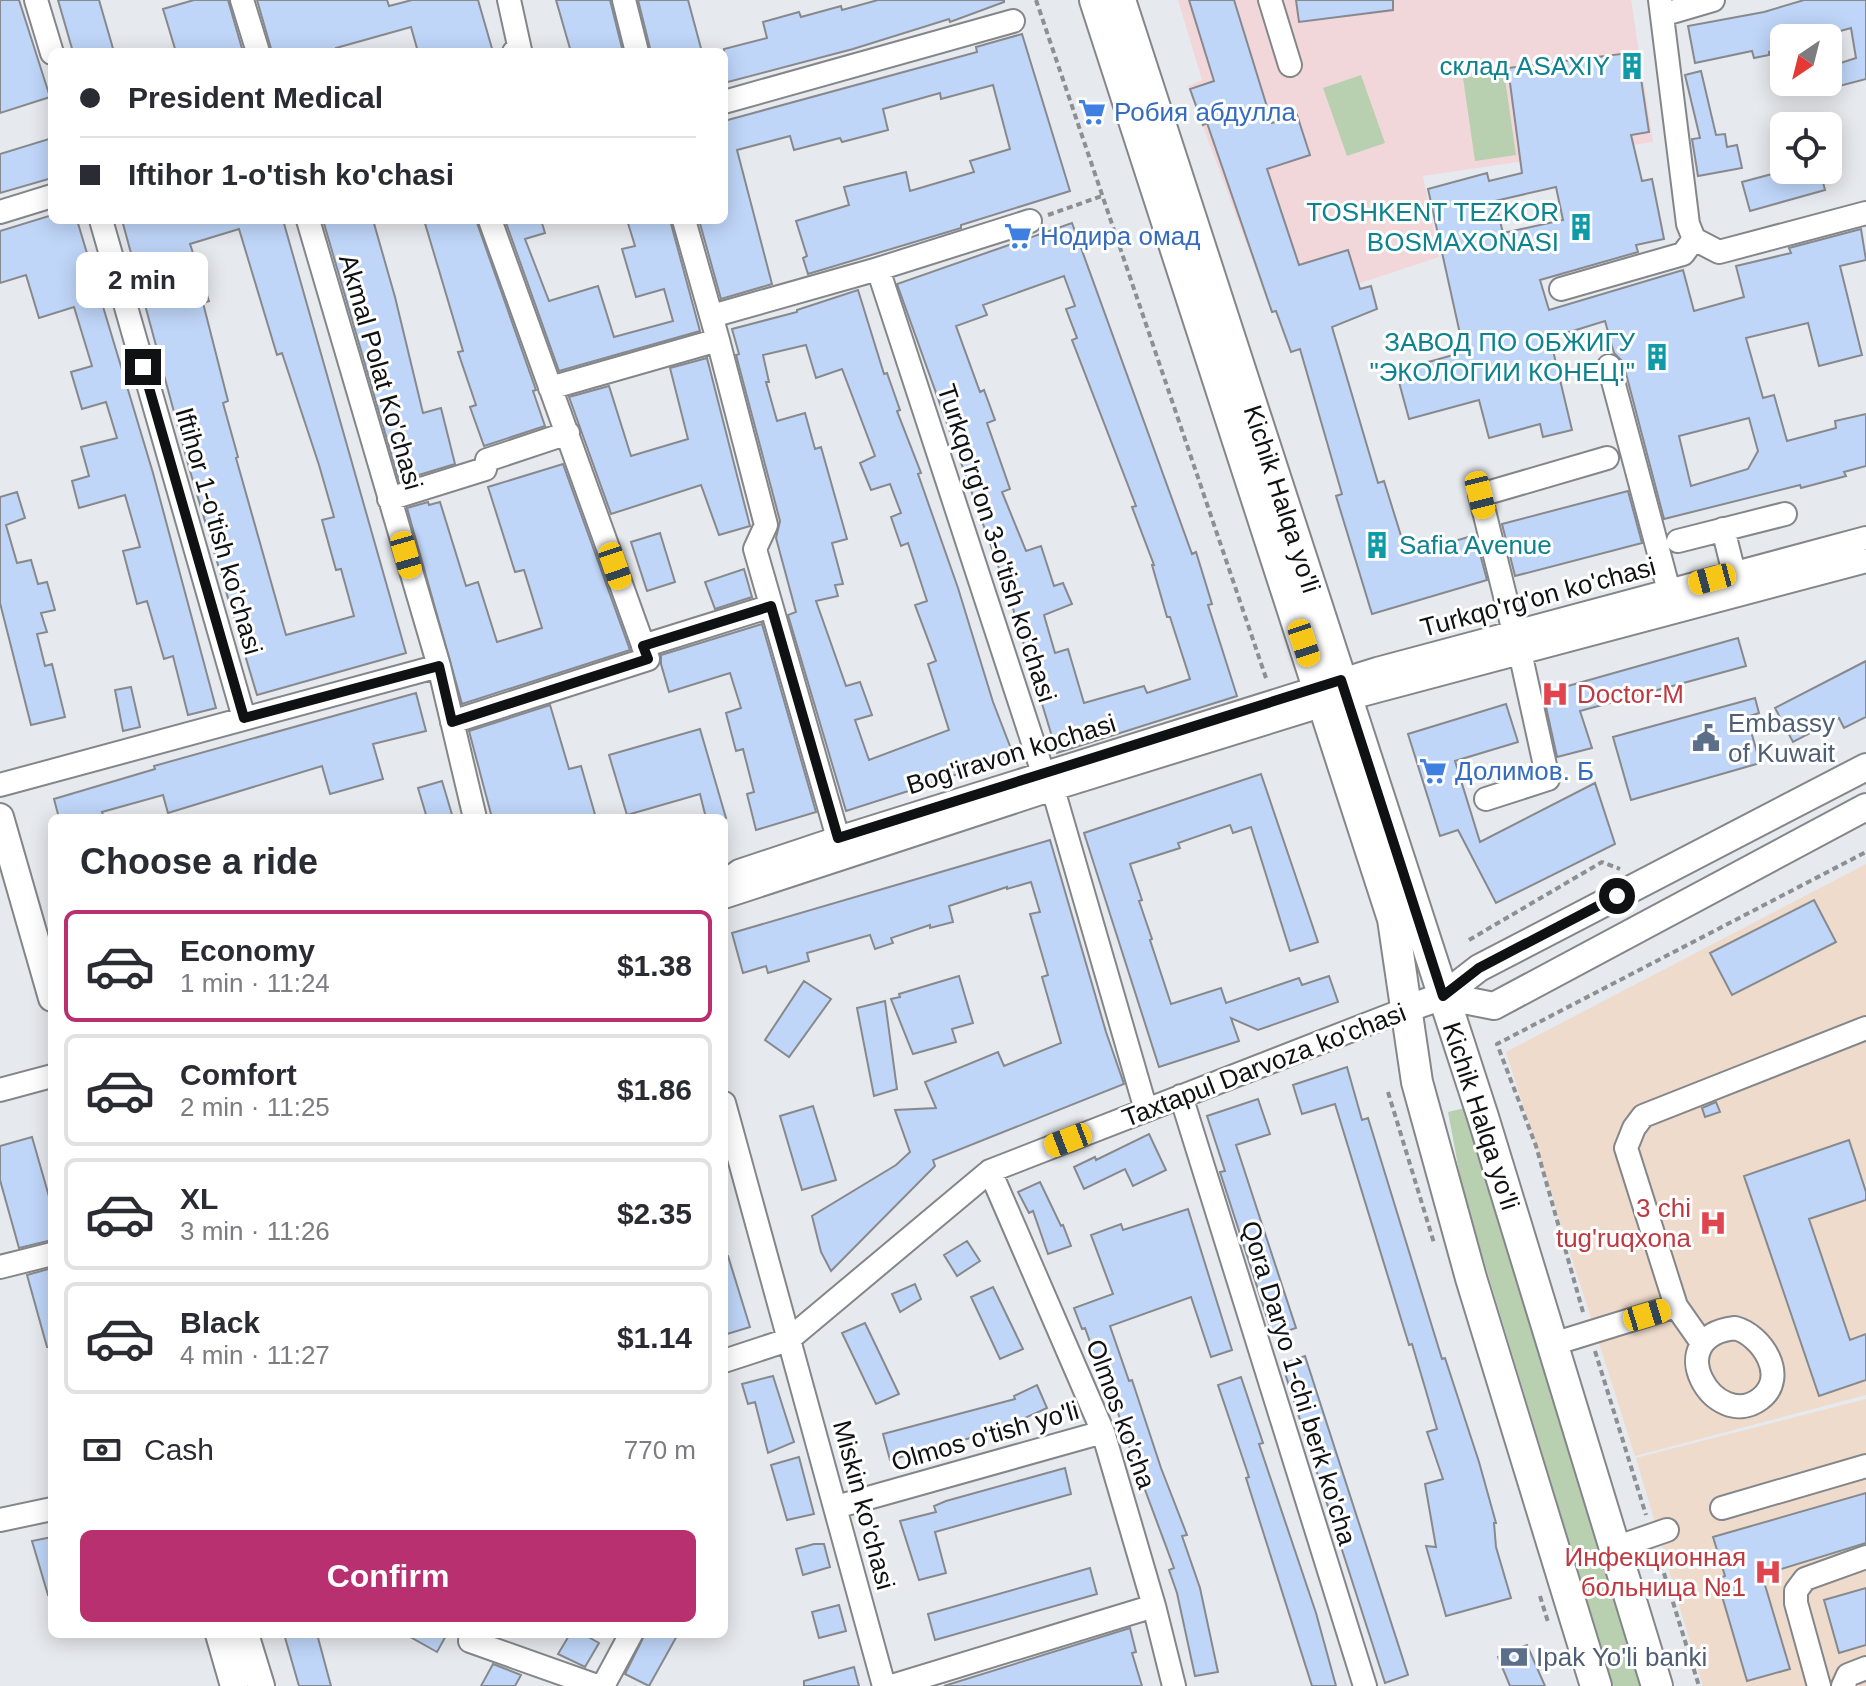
<!DOCTYPE html>
<meta charset="utf-8">
<style>
body{margin:0;font-family:Arial,sans-serif;background:#f7f7f7;color:#2b2b33;height:100vh;display:flex;flex-direction:column;font-size:30px;white-space:nowrap}
*{box-sizing:border-box;margin:0}
p{font-size:26px;color:#7c7c81}
.icon{flex:none;width:44px;height:44px;fill:none;stroke:currentColor;stroke-width:2;stroke-linecap:round;stroke-linejoin:round}
.map{position:relative;flex:1;overflow:hidden}
.side{position:absolute;left:48px;top:814px;width:680px;height:824px;display:flex;flex-direction:column;background:#fff;border-radius:12px;box-shadow:0 4px 20px #0003}
.side>*{flex:none}
.guide{position:absolute;left:48px;top:48px;width:680px;height:176px;border-radius:12px;box-shadow:0 4px 20px #0003;display:grid;align-content:center;height:176px;padding:0 32px;background:#fff}
.needle{width:52px;rotate:215deg}
.controls{position:absolute;left:1770px;top:24px;display:grid;gap:16px}
.controls a{display:grid;place-items:center;width:72px;height:72px;border-radius:12px;background:#fff;box-shadow:0 4px 20px #0003;font-size:40px}
.end{position:absolute;width:36px;height:36px;margin:-18px;border:10px solid #101112;background:#fff;box-shadow:0 0 0 4px #fff}
.from{border-radius:50%}
.bubble{position:absolute;height:56px;border-radius:12px;background:#fff;box-shadow:0 4px 20px #0003;font-size:26px;font-weight:600;line-height:56px;text-align:center}
.car{position:absolute;width:24px;height:48px;margin:-24px -12px;border-radius:10px;box-shadow:0 0 6px 2px #0007;background:linear-gradient(#f5c518 24%,#345 0 40%,#f5c518 0 76%,#345 0 86%,#f5c518 0)}
.guide b{display:flex;align-items:center;gap:28px;height:76px;font-size:30px}
.guide b+b{border-top:2px solid #e1e1e2}
.guide i{width:20px;height:20px;background:#2b2b33}
ul{padding:0;list-style:none}
li{display:flex;align-items:center;gap:24px;height:112px;margin:0 16px 12px;padding:0 16px;border:4px solid #e1e1e2;border-radius:12px}
li div{flex:1}
li b{display:block;font-size:30px}
li em{font-style:normal;font-weight:600}
li.active{border-color:#b83070}
li>.icon{width:72px;height:72px;stroke-width:1.5}
h2{padding:0 32px;font-size:36px;line-height:96px}
.pay{display:flex;align-items:center;gap:20px;height:88px;padding:0 32px;font-size:30px}
.pay p{margin-inline-start:auto}
.cta{display:flex;gap:16px;margin-top:auto;padding:16px 32px}
.cta a{flex:1;height:92px;border-radius:12px;background:#b83070;color:#fff;font-size:32px;font-weight:600;line-height:92px;text-align:center}
.map>svg:first-child{display:block}
</style>
<div class="map">
<svg width="1866" height="1686" viewBox="0 0 1866 1686">
<rect width="100%" height="100%" fill="#e6e9ed"/>
<path fill="#f2d7da" d="M1178 0H1631L1653 142 1423 176 1439 257 1272 312 1188 86 1202 80Z"/>
<path fill="#eedbcb" d="M1866 864V1395L1635 1456 1506 1052Z
M1866 1399V1686H1703L1636 1458Z"/>
<path fill="#b8cfb0" d="M1504 72 1516 155 1475 161 1463 78Z
M1361 75 1385 143 1347 156 1323 88Z
M1465 1108 1640 1686H1613L1463 1192 1448 1112Z"/>
<path fill="#bfd6f9" stroke="#87898d" stroke-width="2" fill-rule="evenodd" d="M0 0H19L50 97 0 113Z
M58 0H99L114 52H73Z
M194 0H228L243 52H176L163 9Z
M257 0H387L389 6 412 0H478L493 52H418L411 27 336 48 337 52H272Z
M556 0H610L623 52H571Z
M638 0H688L702 52H651Z
M878 0H1004V2L950 22 949 19 853 49 724 83V49L767 38 763 22 799 12 801 17 841 6 842 10Z
M1189 0H1234L1272 123 1297 115 1310 155 1267 169 1299 265 1348 250 1360 289 1371 286 1377 309 1332 327 1378 483 1384 481 1407 555 1475 535 1487 580 1372 614 1336 496 1342 494 1300 349 1291 352 1276 311 1272 312 1207 123 1203 125 1190 89 1214 81Z
M1296 0H1393V10L1299 22Z
M1804 0H1866V79L1828 89V67L1856 58 1851 28 1815 38H1784V47L1769 52V55L1754 58 1752 51 1695 63 1688 26 1764 12Z
M1022 34 1070 191 961 225V228L808 274 803 258 807 256 796 221 849 205 844 187 906 172 910 191 974 172 970 161 1010 149 993 85 941 99 940 93 883 109 888 130 842 142 840 138 794 150 790 136 737 150 772 284 721 299 699 220H724V121L977 52 976 47Z
M1637 52 1649 132 1631 135 1642 181 1652 179 1664 239 1636 245 1638 252 1540 280 1549 310 1683 270 1694 311 1744 297 1736 266 1791 253 1789 248 1861 229 1866 260 1840 266 1862 355 1819 366 1808 323 1746 338 1763 398 1774 395 1787 441 1836 428 1835 421 1866 414V466L1844 472 1846 476 1801 488 1800 485 1664 519 1623 362 1614 353 1605 321 1550 338 1572 430 1543 437 1540 424 1489 438 1479 400 1409 419 1396 371 1464 352 1428 189 1487 173 1489 181 1522 173 1508 68ZM1556 187 1563 220 1503 233 1495 201ZM1749 418 1758 451 1748 469 1691 486 1679 436Z
M1701 71 1716 135 1725 134 1727 147 1737 145 1742 168 1698 176 1692 139 1700 138 1685 75Z
M52 138V178L0 193V154Z
M1787 170H1820L1825 190 1750 211 1742 182Z
M52 215V220H77L153 473 216 708 188 715 173 656 164 659 147 601 137 604 123 551 140 547 125 495 79 508 72 481 89 476 81 447 117 438 106 402 82 409 71 372 92 366 74 307 39 318 26 275 0 283V231Z
M122 220H283L406 653 257 695 190 471ZM239 229 277 355 282 353 319 465 334 517 322 520 336 570 341 569 354 616 286 635 236 458 238 457 223 403 228 401 203 303 209 301 190 244Z
M323 220H373L395 297 423 413 441 408 455 464 399 481Z
M424 220H476L536 390 533 391 545 426 484 446 470 407 476 405 458 352 463 351Z
M505 220H541L545 233 525 239 549 301 598 286 614 337 673 321 664 289 636 297 622 249 635 246 627 220H670L700 331 559 371Z
M1072 223 1192 554 1196 552 1212 604 1208 605 1237 696 1057 753 1011 602 897 284ZM1064 276 1075 306 1066 309 1077 338 1072 340 1136 506 1132 507 1154 565H1152L1167 617H1170L1190 679 1147 693 1144 686 1084 703 1068 649 1055 653 1044 615 1072 604 1063 583 1054 586 1041 546 1026 551 1002 492 1010 489 987 423 995 420 984 390 980 392 956 326 987 315 983 305Z
M858 290 884 374 887 373 900 410 897 411 921 473 918 474 958 588 993 702 1013 754 924 786 846 811 788 615 796 612 776 538 780 521 736 355 739 354 732 329 797 312V310ZM806 345 816 378 842 369 875 456 860 463 871 490 890 484 901 513 891 517 901 546 908 543 927 601 915 605 936 661 928 664 949 730 869 760 855 720 872 715 860 682 846 686 816 601 838 596 835 585 843 584 832 543 847 539 821 447 815 449 805 413 777 421 766 382H769L763 355Z
M707 358 750 526 719 535 701 485 611 514 569 397 609 386 631 456 688 439 670 368Z
M563 464 630 650 462 704 407 508 428 502 429 505 440 502 466 586 478 582 497 642 542 628 524 570 515 572 488 487Z
M1628 491 1642 543 1515 576 1502 524Z
M17 492 25 518 6 525 17 563 31 560 38 584 47 582 55 610 41 613 47 632 37 634 45 666 52 664 65 717 31 725 0 603V497Z
M660 533 675 582 647 591 631 542Z
M744 569 752 597 715 609 705 582Z
M762 624 816 812 756 830 747 794 754 792 743 749 736 751 726 713 741 708 730 673 669 692 661 664V655Z
M1738 638 1746 666 1580 711 1592 748 1557 757 1543 693Z
M1866 661V717L1844 728 1839 718 1793 742 1775 708Z
M131 687 140 727 123 731 115 690Z
M416 693 426 731 373 744 383 779 330 794 322 766 168 813 163 795 102 812 104 818H59L54 799 155 769 154 766Z
M1755 698 1759 713 1747 717 1760 763 1631 800 1613 737Z
M1506 704 1518 742 1455 761 1480 842 1595 783 1615 844 1496 903 1458 830 1440 836 1408 734Z
M550 705 569 769 581 766 596 818H492L469 731Z
M700 729 726 818H706L700 794 627 815 609 755Z
M1261 774 1318 942 1290 951 1251 827 1233 833 1230 825 1178 843 1180 848 1130 864 1142 900 1139 901 1152 939 1150 940 1171 1004 1221 988 1226 1003 1299 978 1302 985 1329 976 1338 1002 1258 1030 1231 1018 1239 1041 1159 1067 1084 833Z
M442 781 453 818H427L418 788Z
M1050 840 1106 1032 1124 1084 933 1160 935 1166 831 1271 821 1252 812 1216 896 1165 910 1152 895 1110 936 1108 925 1082 998 1052 1004 1066 1061 1043 1042 977 1048 975 1030 914 1040 912 1031 882 1007 889V887L949 906 953 922 930 928V925L891 938 893 943 875 949 870 935 807 953 809 961 768 973 766 966 743 973 732 933Z
M1814 900 1836 942 1732 995 1710 953Z
M959 976 973 1023 952 1029 956 1042 913 1054 891 999 900 997 899 994Z
M804 981 831 999 789 1057 765 1040Z
M885 1001 897 1089 874 1096 857 1008Z
M1347 1067 1362 1120 1368 1118 1442 1359 1445 1358 1479 1462 1496 1523H1494L1496 1547 1511 1598 1446 1616 1426 1546 1436 1547 1425 1484 1443 1479 1427 1432 1437 1429 1426 1391 1412 1344 1409 1345 1335 1104 1302 1114 1293 1085Z
M1258 1099 1270 1134 1236 1145 1296 1328 1273 1336 1220 1172 1225 1171 1207 1116Z
M1716 1102 1720 1112 1705 1117 1702 1108Z
M813 1106 836 1180 802 1190 780 1116Z
M1149 1134 1166 1170 1133 1186 1125 1169 1084 1189 1074 1167 1095 1157 1096 1160Z
M32 1137 52 1207V1240L19 1248 0 1180V1146Z
M1849 1140 1866 1192V1200L1809 1219 1850 1340 1866 1334V1380L1819 1396 1744 1176Z
M1040 1182 1061 1226 1063 1225 1071 1246 1048 1254 1033 1211 1029 1213 1018 1192Z
M1188 1209 1232 1350 1211 1357 1191 1297 1110 1326 1129 1381 1132 1380 1161 1468 1187 1535 1182 1536 1200 1588 1218 1672 1195 1676 1177 1593 1169 1570 1174 1568 1131 1452 1103 1368 1100 1370 1085 1328 1082 1329 1074 1308 1113 1294 1091 1235 1121 1224 1123 1230Z
M967 1241 980 1261 957 1276 944 1255Z
M724 1256H728L750 1327 724 1335Z
M52 1268V1347H47L27 1275Z
M915 1284 921 1299 900 1312 892 1294Z
M993 1287 1023 1349 1000 1359 971 1297Z
M865 1323 899 1394 876 1404 842 1333Z
M1305 1356 1408 1675 1385 1683 1282 1364Z
M773 1376 794 1442 768 1453 755 1402 748 1404 742 1384Z
M1241 1377 1263 1443 1259 1444 1316 1613 1336 1686H1312L1246 1478 1249 1477 1218 1385Z
M1037 1385 1047 1408 996 1431 890 1460 883 1434 1015 1399 1014 1396Z
M799 1457 814 1514 787 1520 771 1465Z
M1065 1468 1071 1494 935 1532 946 1573 919 1580 900 1521 936 1512 934 1506 946 1501Z
M1866 1493V1543L1762 1575 1790 1669 1747 1681 1717 1579 1725 1576 1713 1537Z
M52 1537V1594L48 1595 32 1541Z
M814 1544H824L830 1567 803 1575 796 1549Z
M1090 1568 1097 1594 935 1640 928 1614Z
M1866 1588V1645L1839 1653 1824 1600Z
M839 1605 846 1631 819 1638 812 1612Z
M1130 1628 1136 1652 1132 1653 1142 1686H944Z
M284 1634H317L331 1686H299Z
M405 1634H447L437 1652Z
M570 1634H583L599 1643 585 1667 558 1654Z
M645 1634H678L649 1686 625 1674Z
M1527 1645 1545 1686H1510L1498 1657Z
M493 1664 521 1675 515 1686H481Z
M854 1667 859 1686H804V1681Z"/>
<g fill="none" stroke-linecap="round" stroke-linejoin="round">
<g stroke="#848689" stroke-width="26">
<path id="minor" d="M36 0 52 53
M242 0 258 52
M509 0 520 50 514 52
M624 0 637 52
M1270 0 1290 65
M1660 0 1688 224 1694 239 1719 252 1866 213
M1662 15 1713 0
M724 102 1013 21
M0 212 52 196
M101 220 244 718
M308 220 439 666 475 818
M684 220 718 340 766 525 755 549 838 838
M878 269 1043 773 1053 789 1146 1110
M1561 289 1683 254 1694 239
M712 316 878 269 1030 221
M1609 366 1669 591
M550 388 718 340
M389 499 485 469 487 460 568 433
M1723 529 1734 573
M1678 541 1785 514
M1514 632 1480 495 1607 458
M643 646 771 606
M452 722 648 659 490 220
M0 785 439 666
M1486 799 1548 779 1520 652
M724 882 739 871 838 838 1377 669 1866 538
M724 897 1053 789 1324 705 1866 561
M0 1090 52 1076
M1181 1096 1365 1686
M724 1103 884 1686
M990 1171 1103 1432 1154 1606 1174 1686
M0 1267 52 1254
M1676 1306 1702 1343
M1735 1328C1762 1335 1789 1377 1760 1399 1715 1433 1658 1337 1735 1328Z
M1553 1344 1676 1306 1626 1148 1634 1128 1643 1116 1866 1028
M724 1361 788 1340 990 1171 1406 1009
M836 1507 1103 1432
M1722 1508 1866 1466
M0 1520 52 1509
M1615 1548 1667 1530
M470 1641 597 1686
M603 1686 631 1634
M892 1686 1154 1606
M1819 1686 1796 1603V1591L1805 1579 1866 1557
M1843 1686 1848 1675 1866 1668"/>
</g>
<g stroke="#848689" stroke-width="30">
<path id="major" d="M0 817 52 998
M1443 996 1494 1006 1866 807
M1406 1009 1443 996 1479 968 1866 767
M219 1634 234 1686
M245 1634 261 1686"/>
</g>
<g stroke="#848689" stroke-width="34">
<path id="highway" d="M1095 0 1393 919 1417 1082 1471 1278 1596 1686
M1120 0 1483 1117 1657 1686"/>
</g>
<path stroke="#8d9092" stroke-width="4" stroke-dasharray="6 4" stroke-linecap="butt" d="M1036 0 1266 678
M1048 215 1102 196
M1469 940 1602 862 1620 869
M1388 1092 1434 1243
M1583 1312 1536 1146 1497 1044 1866 852
M1595 1351 1646 1515
M1658 1554 1699 1686
M1540 1596 1548 1622"/>
<use href="#minor" stroke="#fff" stroke-width="22"/>
<use href="#major" stroke="#fff" stroke-width="26"/>
<use href="#highway" stroke="#fff" stroke-width="30"/>
</g>
<g fill="none" stroke-linecap="round" stroke-linejoin="round">
<path stroke="#101112" stroke-width="10" d="M143 367 244 718 439 666 452 722 648 659 643 646 771 606 838 838 1341 680 1443 996 1479 968 1617 896"/>
</g>
<defs>
<g id="building-bare" transform="scale(2.16)"><path d="M-4-6H4V6H1V3H-1V6H-4ZM-2.5-4.3h1.7v1.8h-1.7ZM.8-4.3h1.7v1.8H.8ZM-2.5-1h1.7V.8h-1.7ZM.8-1h1.7V.8H.8Z" fill="#0f9aa8" stroke="#fff" stroke-width="2.5" paint-order="stroke"/></g>
<g id="supermarket-bare" transform="scale(2.16)"><path d="M-6-5.5h2.5l.6 2H6L4.5 2H-2.5L-4.4-4H-6ZM-1.5 3.2a1.3 1.3 0 1 0 .1 0ZM3 3.2a1.3 1.3 0 1 0 .1 0Z" fill="#3f7fe0" stroke="#fff" stroke-width="2.5" paint-order="stroke"/></g>
<g id="hospital-bare" transform="scale(2.16)"><path d="M-5-5h3v3.5h4V-5h3V5h-3V1.5h-4V5h-3Z" fill="#e0444e" stroke="#fff" stroke-width="2.5" paint-order="stroke"/></g>
<g id="civic-bare" transform="scale(2.16)"><path d="M-.6-6.5H3V-4.5H.6V-3L4-1V1h2V6H-6V1h2V-1L-.6-3ZM-1.2 2.5V6h2.4V2.5Z" fill="#5c6f8a" stroke="#fff" stroke-width="2.5" paint-order="stroke"/></g>
<g id="bank-bare" transform="scale(2.16)"><path d="M-6-4H6V4H-6ZM0-2.3a2.3 2.3 0 1 0 0 4.6a2.3 2.3 0 1 0 0-4.6Z" fill="#5c6f8a" stroke="#fff" stroke-width="2.5" paint-order="stroke"/></g>
</defs>
<g fill-rule="evenodd">
<use href="#building-bare" x="1632" y="66"/>
<use href="#supermarket-bare" x="1092" y="112"/>
<use href="#building-bare" x="1581" y="227"/>
<use href="#supermarket-bare" x="1018" y="236"/>
<use href="#building-bare" x="1657" y="357"/>
<use href="#building-bare" x="1377" y="545"/>
<use href="#hospital-bare" x="1555" y="694"/>
<use href="#civic-bare" x="1706" y="738"/>
<use href="#supermarket-bare" x="1433" y="771"/>
<use href="#hospital-bare" x="1713" y="1223"/>
<use href="#hospital-bare" x="1768" y="1572"/>
<use href="#bank-bare" x="1514" y="1657"/>
</g>
<g text-anchor="middle" stroke-width="6" stroke-linejoin="round" paint-order="stroke">
<g font-size="26" fill="#0d838f" stroke="#fff" text-anchor="end">
<text x="1610" y="75">склад ASAXIY</text>
<text x="1559" y="221">TOSHKENT TEZKOR<tspan x="1559" dy="30">BOSMAXONASI</tspan></text>
<text x="1635" y="351">ЗАВОД ПО ОБЖИГУ<tspan x="1635" dy="30">"ЭКОЛОГИИ КОНЕЦ!"</tspan></text>
<text x="1399" y="554" text-anchor="start">Safia Avenue</text>
</g>
<g font-size="26" fill="#366cbe" stroke="#fff" text-anchor="start">
<text x="1114" y="121">Робия абдулла</text>
<text x="1040" y="245">Нодира омад</text>
<text x="1455" y="780">Долимов. Б</text>
</g>
<g font-size="26" fill="#101112" stroke="#fff">
<text transform="translate(381 372) rotate(74)" y="9">Akmal Polat Ko'chasi</text>
<text transform="translate(1282 499) rotate(72)" y="9">Kichik Halqa yo'li</text>
<text transform="translate(219 531) rotate(74)" y="9">Iftihor 1-o'tish ko'chasi</text>
<text transform="translate(997 543) rotate(72)" y="9">Turkqo'rg'on 3-o'tish ko'chasi</text>
<text transform="translate(1538 597) rotate(-15)" y="9">Turkqo'rg'on ko'chasi</text>
<text transform="translate(1011 754) rotate(-17)" y="9">Bog'iravon kochasi</text>
<text transform="translate(1264 1065) rotate(-21)" y="9">Taxtapul Darvoza ko'chasi</text>
<text transform="translate(1481 1116) rotate(72)" y="9">Kichik Halqa yo'li</text>
<text transform="translate(1299 1383) rotate(73)" y="9">Qora Daryo 1-chi berk ko'cha</text>
<text transform="translate(1121 1414) rotate(70)" y="9">Olmos ko'cha</text>
<text transform="translate(985 1436) rotate(-16)" y="9">Olmos o'tish yo'li</text>
<text transform="translate(864 1505) rotate(75)" y="9">Miskin ko'chasi</text>
</g>
<g font-size="26" fill="#be3a42" stroke="#fff" text-anchor="end">
<text x="1577" y="703" text-anchor="start">Doctor-M</text>
<text x="1691" y="1217">3 chi<tspan x="1691" dy="30">tug'ruqxona</tspan></text>
<text x="1746" y="1566">Инфекционная<tspan x="1746" dy="30">больница №1</tspan></text>
</g>
<g font-size="26" fill="#4e5e75" stroke="#fff" text-anchor="start">
<text x="1728" y="732">Embassy<tspan x="1728" dy="30">of Kuwait</tspan></text>
<text x="1536" y="1666">Ipak Yo'li banki</text>
</g>
</g>
</svg>
<div class="controls">
<a><svg class="needle" viewBox="-14 -14 28 28"><path d="M0-13l5 13h-10z" fill="#e53935"/><path d="M0 13l5-13h-10z" fill="#7c7c81"/></svg></a>
<a><svg class="icon" aria-label="locate" viewBox="0 0 24 24"><circle cx="12" cy="12" r="6"/><path d="M12 2v4M12 18v4M2 12h4M18 12h4"/></svg></a>
</div>
<i class="end from" style="left:1617px;top:896px"></i>
<i class="end" style="left:143px;top:367px"></i>
<div class="bubble" style="left:76px;top:252px;width:132px">2 min</div>
<i class="car" style="left:1480px;top:495px;rotate:166deg"></i>
<i class="car" style="left:406px;top:555px;rotate:164deg"></i>
<i class="car" style="left:615px;top:566px;rotate:161deg"></i>
<i class="car" style="left:1712px;top:579px;rotate:255deg"></i>
<i class="car" style="left:1304px;top:643px;rotate:162deg"></i>
<i class="car" style="left:1068px;top:1140px;rotate:249deg"></i>
<i class="car" style="left:1647px;top:1315px;rotate:73deg"></i>
<div class="guide">
<b><i class="from"></i>President Medical</b>
<b><i></i>Iftihor 1-o'tish ko'chasi</b>
</div>
<section class="side">
<h2>Choose a ride</h2>
<ul>
<li class="active"><svg class="icon" aria-label="car" viewBox="0 0 24 24"><path d="M5 17H2v-5l4-1 3-4h7l3 4 3 1v5h-3M9 17h6M6 11h13"/><circle cx="7" cy="17" r="2"/><circle cx="17" cy="17" r="2"/></svg><div><b>Economy</b><p>1 min · 11:24</p></div><em>$1.38</em></li>
<li><svg class="icon" aria-label="car" viewBox="0 0 24 24"><path d="M5 17H2v-5l4-1 3-4h7l3 4 3 1v5h-3M9 17h6M6 11h13"/><circle cx="7" cy="17" r="2"/><circle cx="17" cy="17" r="2"/></svg><div><b>Comfort</b><p>2 min · 11:25</p></div><em>$1.86</em></li>
<li><svg class="icon" aria-label="car" viewBox="0 0 24 24"><path d="M5 17H2v-5l4-1 3-4h7l3 4 3 1v5h-3M9 17h6M6 11h13"/><circle cx="7" cy="17" r="2"/><circle cx="17" cy="17" r="2"/></svg><div><b>XL</b><p>3 min · 11:26</p></div><em>$2.35</em></li>
<li><svg class="icon" aria-label="car" viewBox="0 0 24 24"><path d="M5 17H2v-5l4-1 3-4h7l3 4 3 1v5h-3M9 17h6M6 11h13"/><circle cx="7" cy="17" r="2"/><circle cx="17" cy="17" r="2"/></svg><div><b>Black</b><p>4 min · 11:27</p></div><em>$1.14</em></li>
</ul>
<div class="pay"><svg class="icon" aria-label="cash" viewBox="0 0 24 24"><path d="M3 7h18v10H3z"/><circle cx="12" cy="12" r="2"/></svg>Cash<p>770 m</p></div>
<div class="cta"><a>Confirm</a></div>
</section>
</div>
